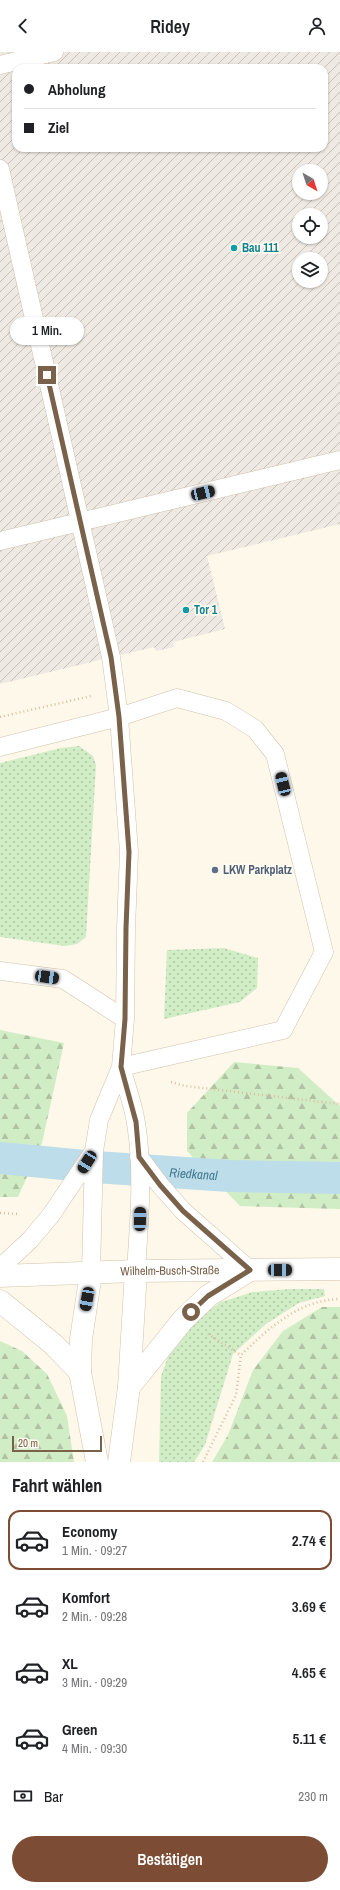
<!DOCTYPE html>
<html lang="de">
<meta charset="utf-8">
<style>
body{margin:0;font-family:"Archivo Narrow",sans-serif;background:#f2f2f2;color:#202124;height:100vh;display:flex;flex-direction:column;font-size:15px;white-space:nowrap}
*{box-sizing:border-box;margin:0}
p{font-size:13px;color:#757577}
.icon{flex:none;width:22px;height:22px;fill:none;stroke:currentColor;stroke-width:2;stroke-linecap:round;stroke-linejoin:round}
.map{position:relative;height:1410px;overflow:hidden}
.drawer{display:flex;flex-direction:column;background:#fff;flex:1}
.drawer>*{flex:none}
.hud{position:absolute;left:12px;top:12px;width:316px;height:88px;border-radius:12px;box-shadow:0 1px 3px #0004;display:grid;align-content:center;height:88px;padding:0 12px;background:#fff}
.needle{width:26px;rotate:141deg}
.controls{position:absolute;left:292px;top:112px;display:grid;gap:8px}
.controls a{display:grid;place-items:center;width:36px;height:36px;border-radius:50%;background:#fff;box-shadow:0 1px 3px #0004;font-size:20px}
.scale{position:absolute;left:12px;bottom:10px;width:90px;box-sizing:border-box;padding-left:4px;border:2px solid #7a614a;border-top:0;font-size:11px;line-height:14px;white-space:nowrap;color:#7a614a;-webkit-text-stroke:3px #fffbf0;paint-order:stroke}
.end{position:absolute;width:18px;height:18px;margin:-9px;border:5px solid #7a614a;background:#fff;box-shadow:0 0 0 2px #fff}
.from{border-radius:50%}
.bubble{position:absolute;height:28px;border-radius:14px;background:#fff;box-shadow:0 1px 3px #0004;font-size:13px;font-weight:600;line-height:28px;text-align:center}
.car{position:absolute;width:12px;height:24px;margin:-12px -6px;border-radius:5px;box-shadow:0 0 3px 1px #0007;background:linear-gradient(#222 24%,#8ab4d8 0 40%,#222 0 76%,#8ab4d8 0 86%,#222 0)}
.hud b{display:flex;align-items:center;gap:14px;height:38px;font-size:15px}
.hud b+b{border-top:1px solid #e0e0e0}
.hud i{width:10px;height:10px;background:#202124}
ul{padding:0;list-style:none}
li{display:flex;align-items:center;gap:12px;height:60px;margin:0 8px 6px;padding:0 4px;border:2px solid transparent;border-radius:12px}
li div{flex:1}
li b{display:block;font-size:15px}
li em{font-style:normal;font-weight:600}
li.selected{border-color:#7c4c35}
li>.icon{width:36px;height:36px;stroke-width:1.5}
h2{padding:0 12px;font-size:18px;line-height:48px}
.pay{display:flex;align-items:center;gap:10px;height:44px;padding:0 12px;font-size:15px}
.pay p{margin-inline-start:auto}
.button{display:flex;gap:8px;margin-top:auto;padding:8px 12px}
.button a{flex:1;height:46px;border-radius:24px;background:#7c4c35;color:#fff;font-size:16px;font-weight:600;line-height:46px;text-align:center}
header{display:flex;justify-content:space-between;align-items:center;height:52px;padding:0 12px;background:#fff;font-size:18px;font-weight:600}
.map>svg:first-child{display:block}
</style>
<header><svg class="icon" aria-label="back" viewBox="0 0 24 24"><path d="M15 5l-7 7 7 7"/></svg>Ridey<svg class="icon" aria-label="person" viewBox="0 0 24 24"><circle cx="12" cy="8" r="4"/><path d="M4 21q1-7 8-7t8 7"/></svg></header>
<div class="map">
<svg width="340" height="1410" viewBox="0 0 340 1410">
<defs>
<pattern id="industrial-furrows" width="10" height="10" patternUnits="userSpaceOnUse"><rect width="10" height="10" fill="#eee9e2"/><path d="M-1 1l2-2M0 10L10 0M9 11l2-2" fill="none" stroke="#c6c0b9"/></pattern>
<pattern id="grass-dots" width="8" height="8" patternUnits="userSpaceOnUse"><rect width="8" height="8" fill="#d1edc6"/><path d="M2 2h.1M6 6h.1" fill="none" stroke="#afc3a3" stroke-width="1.8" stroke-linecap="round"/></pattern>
<pattern id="forest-firs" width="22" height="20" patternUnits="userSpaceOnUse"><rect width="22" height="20" fill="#d1edc6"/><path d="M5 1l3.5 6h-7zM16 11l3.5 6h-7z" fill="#afc3a3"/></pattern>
</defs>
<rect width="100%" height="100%" fill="#fdf8e9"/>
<path fill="url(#industrial-furrows)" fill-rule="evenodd" d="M0 0H340V472L207 504 225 577 173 590 174 595 156 599 154 595 0 632ZM16 16H324V96H16ZM299 119H321V141H299ZM299 163H321V185H299ZM299 207H321V229H299Z"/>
<path fill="url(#grass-dots)" d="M79 694 93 704 96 713 86 885 77 892 65 894 0 885V711L61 696Z
M224 896 258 906 257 936 240 950 164 967 167 898Z
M290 1237H324L325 1244 299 1251 266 1272 233 1302 205 1393 194 1410H159L161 1324 172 1294 193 1269 221 1250 253 1240Z"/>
<path fill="url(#forest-firs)" d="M0 978 64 991 42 1091 18 1145H0Z
M234 1010 298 1016 340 1054V1157L240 1154 187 1099V1061Z
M322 1255H340V1410H212L228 1383 253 1318 283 1279Z
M0 1289 22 1299 47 1322 67 1364 74 1410H0Z"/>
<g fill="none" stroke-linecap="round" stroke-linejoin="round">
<path stroke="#bcdde9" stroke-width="32" id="s1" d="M0 1106 95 1115 230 1124 340 1126"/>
<g stroke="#d1c1ad" stroke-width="19">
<path id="lane" d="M0 13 54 0
M0 117 111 605 119 665 129 800 126 876 125 967 121 1015 99 1068 94 1099 91 1221
M0 489 340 408
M0 695 119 665 177 646 226 659 255 677 275 702 324 900 283 978 121 1015
M0 919 63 927 125 967
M121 1015C126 1033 133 1052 136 1071 144 1120 139 1170 136 1219
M139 1105 160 1133 183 1159 250 1218
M0 1216 30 1188 51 1163 94 1099"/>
</g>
<g stroke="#d4c2ab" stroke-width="23">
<g id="secondary">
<path d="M91 1221 81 1287 80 1320 97 1410"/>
<path id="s2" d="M0 1224 136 1219 340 1217"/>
<path d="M0 1249 53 1292 80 1320"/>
<path d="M129 1335 183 1268 208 1244 250 1218"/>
<path d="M119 1410 129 1335 136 1219"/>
</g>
</g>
<path stroke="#dabea1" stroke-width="2.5" stroke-dasharray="1 3" stroke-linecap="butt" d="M0 665 91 644
M171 1030 185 1034 340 1052
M0 1161 19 1162
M208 1282 241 1303C269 1276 299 1248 340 1247
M203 1410 236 1343 241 1303"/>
<use href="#lane" stroke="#fff" stroke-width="18"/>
<use href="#secondary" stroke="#fff" stroke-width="22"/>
</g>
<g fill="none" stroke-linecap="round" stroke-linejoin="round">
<path stroke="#7a614a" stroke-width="5" d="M47 323 111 605 119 665 129 800 126 876 125 967 121 1015 136 1070 139 1105 160 1133 183 1159 250 1218 208 1244 191 1260"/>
</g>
<g fill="#0f9aa8" stroke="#fffbf0" stroke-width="1.5">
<circle cx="234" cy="196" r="4"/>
<circle cx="186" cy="558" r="4"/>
</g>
<circle fill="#5c6f8a" stroke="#fffbf0" stroke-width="1.5" cx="215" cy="818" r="4"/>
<g text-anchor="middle" stroke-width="3.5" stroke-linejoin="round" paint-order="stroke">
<g font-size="12" font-weight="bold" fill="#0d838f" stroke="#fffbf0" text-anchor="start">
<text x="242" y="200">Bau 111</text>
<text x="194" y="562">Tor 1</text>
</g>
<g font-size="12" font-weight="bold" fill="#4e5e75" stroke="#fffbf0" text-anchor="start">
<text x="223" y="822">LKW Parkplatz</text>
</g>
<g font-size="12" fill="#7a614a" stroke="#fffbf0">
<text dy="4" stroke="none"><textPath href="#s2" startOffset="170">Wilhelm-Busch-Straße</textPath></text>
</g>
<g font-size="13" font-style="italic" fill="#42798e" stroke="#fffbf0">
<text dy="5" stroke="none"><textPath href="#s1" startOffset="194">Riedkanal</textPath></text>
</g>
</g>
</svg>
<div class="controls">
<a><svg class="needle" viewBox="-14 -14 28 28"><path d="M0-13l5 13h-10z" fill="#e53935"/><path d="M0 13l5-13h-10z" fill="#757577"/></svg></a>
<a><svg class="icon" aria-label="locate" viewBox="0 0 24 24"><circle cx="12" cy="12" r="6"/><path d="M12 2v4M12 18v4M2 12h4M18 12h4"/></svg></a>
<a><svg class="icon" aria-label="layers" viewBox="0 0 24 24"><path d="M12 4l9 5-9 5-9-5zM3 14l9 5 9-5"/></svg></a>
</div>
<div class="scale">20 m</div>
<i class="end from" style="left:191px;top:1260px"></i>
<i class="end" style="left:47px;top:323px"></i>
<div class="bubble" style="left:10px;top:265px;width:74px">1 Min.</div>
<i class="car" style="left:203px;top:441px;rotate:77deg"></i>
<i class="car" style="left:283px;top:732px;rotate:346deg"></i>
<i class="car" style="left:47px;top:925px;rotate:98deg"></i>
<i class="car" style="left:87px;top:1110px;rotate:212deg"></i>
<i class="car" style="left:140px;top:1167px;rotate:1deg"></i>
<i class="car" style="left:280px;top:1218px;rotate:90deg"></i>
<i class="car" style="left:87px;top:1247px;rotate:190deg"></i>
<div class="hud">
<b><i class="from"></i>Abholung</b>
<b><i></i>Ziel</b>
</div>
</div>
<section class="drawer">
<h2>Fahrt wählen</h2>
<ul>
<li class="selected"><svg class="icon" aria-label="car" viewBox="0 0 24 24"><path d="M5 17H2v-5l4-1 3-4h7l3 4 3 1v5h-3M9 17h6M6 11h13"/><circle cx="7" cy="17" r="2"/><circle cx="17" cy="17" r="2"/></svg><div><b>Economy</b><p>1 Min. · 09:27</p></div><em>2.74 €</em></li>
<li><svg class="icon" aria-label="car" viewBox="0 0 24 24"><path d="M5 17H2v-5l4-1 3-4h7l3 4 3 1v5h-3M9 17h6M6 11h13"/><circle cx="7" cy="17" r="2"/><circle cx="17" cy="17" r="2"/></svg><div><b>Komfort</b><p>2 Min. · 09:28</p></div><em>3.69 €</em></li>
<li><svg class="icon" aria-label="car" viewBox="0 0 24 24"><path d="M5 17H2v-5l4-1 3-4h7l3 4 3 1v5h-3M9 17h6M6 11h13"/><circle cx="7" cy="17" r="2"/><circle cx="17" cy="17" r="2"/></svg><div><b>XL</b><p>3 Min. · 09:29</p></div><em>4.65 €</em></li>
<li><svg class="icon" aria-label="car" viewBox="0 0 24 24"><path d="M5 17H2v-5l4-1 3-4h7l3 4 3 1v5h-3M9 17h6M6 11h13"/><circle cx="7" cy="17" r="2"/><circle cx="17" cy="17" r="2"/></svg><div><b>Green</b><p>4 Min. · 09:30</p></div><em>5.11 €</em></li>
</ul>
<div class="pay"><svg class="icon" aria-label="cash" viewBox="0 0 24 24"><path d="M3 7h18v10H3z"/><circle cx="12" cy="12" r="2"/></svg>Bar<p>230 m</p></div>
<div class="button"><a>Bestätigen</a></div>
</section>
